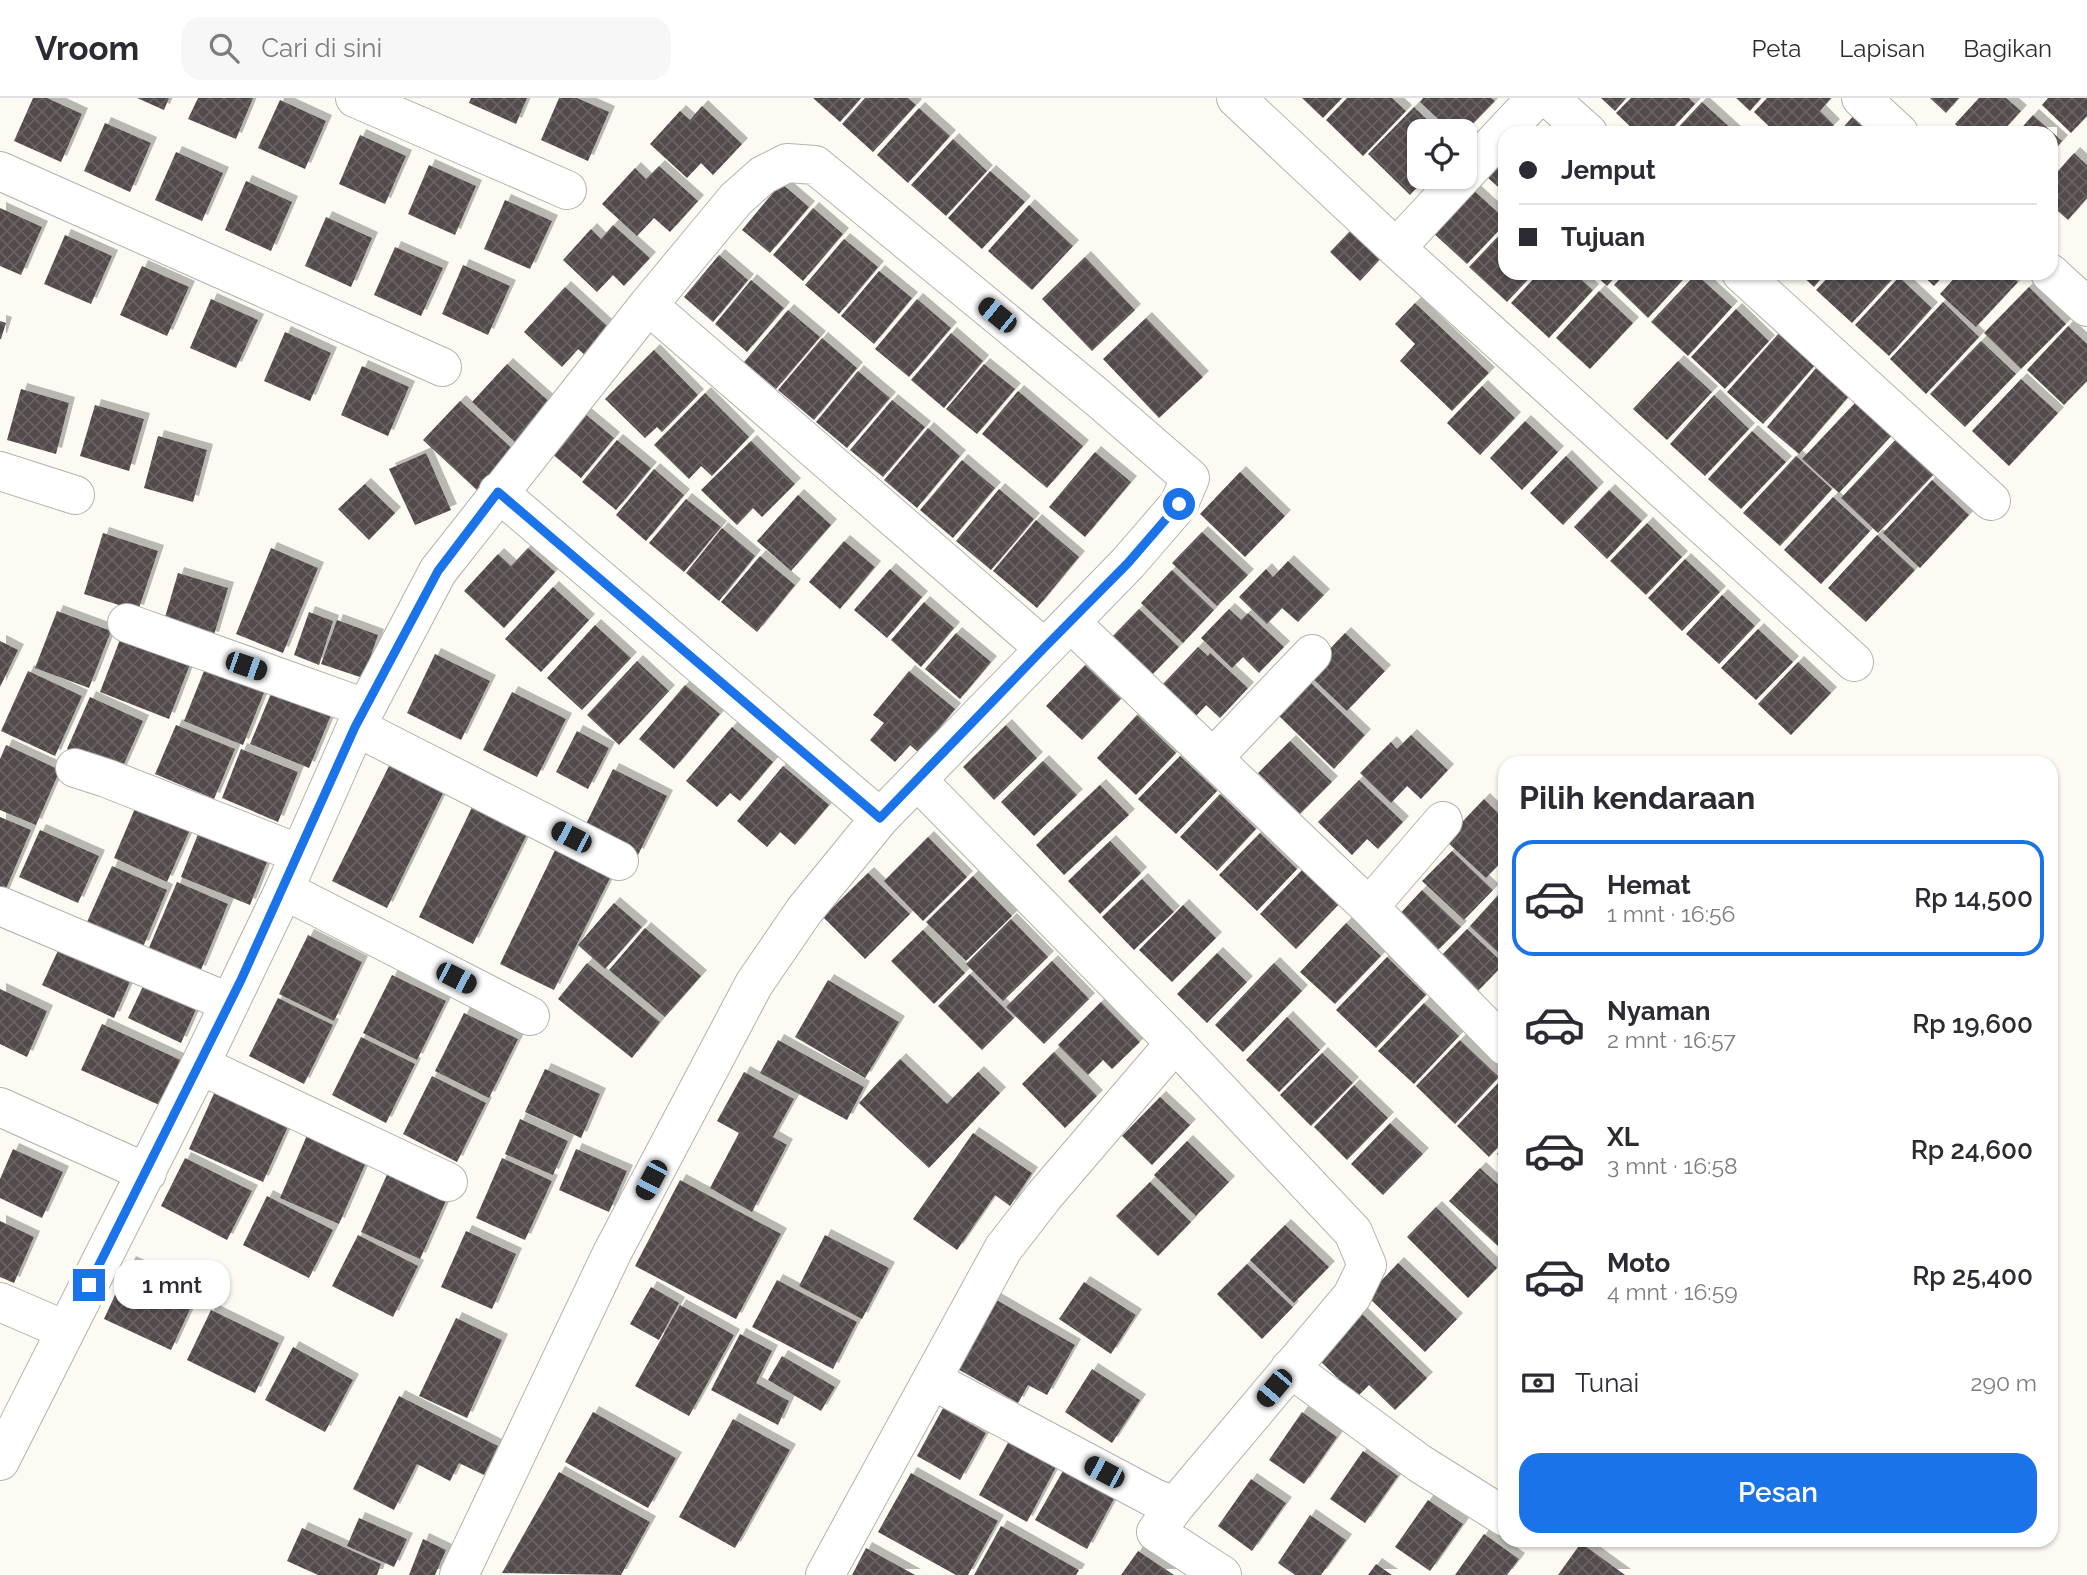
<!DOCTYPE html>
<html lang="id">
<meta charset="utf-8">
<style>
body{margin:0;font-family:Raleway,sans-serif;background:#f7f7f7;color:#2b2b33;height:100vh;display:flex;flex-direction:column;font-size:26px;white-space:nowrap}
*{box-sizing:border-box;margin:0}
p{font-size:23px;color:#7c7c81}
.icon{flex:none;width:38px;height:38px;fill:none;stroke:currentColor;stroke-width:2;stroke-linecap:round;stroke-linejoin:round}
.map{position:relative;flex:1;overflow:hidden}
.panel{position:absolute;left:1498px;top:658px;width:560px;height:791px;display:flex;flex-direction:column;background:#fff;border-radius:21px;box-shadow:0 2px 5px #0004}
.panel>*{flex:none}
.banner{position:absolute;left:1498px;top:28px;width:560px;height:154px;border-radius:21px;box-shadow:0 2px 5px #0004;display:grid;align-content:center;height:154px;padding:0 21px;background:#fff}
.buttons{position:absolute;left:1407px;top:21px;display:grid;gap:14px}
.buttons a{display:grid;place-items:center;width:70px;height:70px;border-radius:14px;background:#fff;box-shadow:0 2px 5px #0004;font-size:35px}
.end{position:absolute;width:32px;height:32px;margin:-16px;border:9px solid #1a73e8;background:#fff;box-shadow:0 0 0 4px #fff}
.from{border-radius:50%}
.bubble{position:absolute;height:49px;border-radius:21px;background:#fff;box-shadow:0 2px 5px #0004;font-size:23px;font-weight:600;line-height:49px;text-align:center}
.car{position:absolute;width:21px;height:42px;margin:-21px -10px;border-radius:9px;box-shadow:0 0 5px 2px #0007;background:linear-gradient(#222 24%,#8ab4d8 0 40%,#222 0 76%,#8ab4d8 0 86%,#222 0)}
.banner b{display:flex;align-items:center;gap:24px;height:66px;font-size:26px}
.banner b+b{border-top:2px solid #e1e1e2}
.banner i{width:18px;height:18px;background:#2b2b33}
ul{padding:0;list-style:none}
li{display:flex;align-items:center;gap:21px;height:116px;margin:0 14px 10px;padding:0 7px;border:4px solid transparent;border-radius:21px}
li div{flex:1}
li b{display:block;font-size:26px}
li em{font-style:normal;font-weight:600}
li.selected{border-color:#1a73e8}
li>.icon{width:63px;height:63px;stroke-width:1.5}
h2{padding:0 21px;font-size:32px;line-height:84px}
.pay{display:flex;align-items:center;gap:18px;height:77px;padding:0 21px;font-size:26px}
.pay p{margin-inline-start:auto}
.action{display:flex;gap:14px;margin-top:auto;padding:14px 21px}
.action a{flex:1;height:80px;border-radius:21px;background:#1a73e8;color:#fff;font-size:28px;font-weight:600;line-height:80px;text-align:center}
header{display:flex;align-items:center;gap:42px;box-sizing:border-box;height:98px;padding:0 35px;background:#fff;border-bottom:2px solid #e1e1e2}
header strong{font-size:33px}
nav{display:flex;gap:38px;margin-inline-start:auto;font-size:24px}
.search{width:490px;height:63px;background:#f7f7f7;display:flex;align-items:center;gap:18px;box-sizing:border-box;padding:0 24px;border-radius:21px;color:#7c7c81;font-size:26px}
.map>svg:first-child{display:block}
</style>
<header>
<strong>Vroom</strong>
<div class="search"><svg class="icon" aria-label="search" viewBox="0 0 24 24"><circle cx="10" cy="10" r="6"/><path d="M15 15l6 6"/></svg>Cari di sini</div>
<nav><a>Peta</a><a>Lapisan</a><a>Bagikan</a></nav>
</header>
<div class="map">
<svg width="2087" height="1477" viewBox="0 0 2087 1477">
<defs>
<pattern id="building-cross-hatch" width="8" height="8" patternUnits="userSpaceOnUse" patternTransform="scale(1.75)"><rect width="8" height="8" fill="#534b4b"/><path d="M0 0l8 8M0 8l8-8" fill="none" stroke="#686262"/></pattern>
<filter id="shadow"><feDropShadow dx="6" dy="-6" stdDeviation="0" flood-color="#0004"/></filter>
</defs>
<rect width="100%" height="100%" fill="#fcfaf2"/>
<path fill="url(#building-cross-hatch)" filter="url(#shadow)" d="M33 0H47L82 16 61 64 14 43Z
M137 0H169L164 12Z
M198 0H253L236 41 188 21Z
M471 0H527L516 26 469 5Z
M559 0H577L609 14 588 63 541 42Z
M813 0H861L840 24Z
M865 0H908L916 7 873 54 842 26Z
M1302 0H1342L1323 20Z
M1347 0H1392L1406 13 1363 58 1326 22Z
M1423 0H1491L1495 3 1466 33H1451L1420 4Z
M1601 0H1626L1615 13Z
M1631 0H1689L1695 6 1668 35H1637L1616 15Z
M1736 0H1761L1750 13Z
M1767 0H1831L1820 13 1834 27 1826 35H1776L1754 14Z
M1930 0H1959L1946 15Z
M1979 0H2006L2021 13 2001 35H1965L1955 26Z
M2048 0H2087V18L2071 35 2042 7Z
M280 2 326 23 305 71 258 50Z
M1702 4 1736 35H1673Z
M702 8 742 46 713 77 701 65 687 80 650 46 680 13 690 22Z
M1414 9 1439 33H1419V79H1427L1410 97 1368 56Z
M919 10 950 38 908 85 877 57Z
M1856 15 1877 35H1838Z
M2033 17 2062 43 2051 56V35H2017Z
M105 25 151 45 130 94 84 73Z
M360 37 406 58 385 106 339 86Z
M953 41 987 73 946 118 911 87Z
M176 54 223 75 202 123 155 102Z
M2074 55 2087 67V100L2068 122 2051 107V81Z
M1505 62V95L1488 80Z
M429 67 476 88 455 137 408 116Z
M659 68 698 103 670 134 654 120 637 138 602 106 635 70 646 81Z
M990 73 1025 104 982 151 948 120Z
M246 83 292 104 271 153 225 132Z
M781 85 809 109 770 155 742 132Z
M1470 89 1505 121V126L1467 166 1430 132Z
M505 102 552 123 530 171 484 151Z
M1029 107 1073 148 1032 192 988 153Z
M0 110 42 129 21 177 0 168Z
M813 110 843 136 803 183 773 157Z
M326 119 372 140 351 189 305 168Z
M613 127 650 160 624 188 613 177 597 194 563 162 591 131 601 141Z
M1352 131 1382 159 1360 183 1330 154Z
M1505 131V175H1534L1507 204 1469 169Z
M65 137 112 158 91 206 44 186Z
M844 141 878 169 839 216 805 187Z
M395 149 443 170 421 218 374 197Z
M719 157 748 182 713 224 684 199Z
M1085 159 1135 212 1092 253 1042 201Z
M463 167 510 188 488 237 442 216Z
M142 168 189 189 167 238 120 217Z
M879 173 912 200 874 246 841 218Z
M1539 175H1574L1593 192 1549 240 1511 205Z
M1593 175H1619L1607 188Z
M1625 175H1689L1648 220 1614 187Z
M1799 175H1826L1814 189Z
M1832 175H1894L1896 177 1852 225 1816 192Z
M1920 175H1946L1934 188Z
M1959 175H2009L2018 184 1976 229 1940 196Z
M1696 176 1732 209 1688 258 1651 224Z
M1899 179 1932 210 1889 258 1855 227Z
M751 182 784 210 747 254 715 226Z
M565 189 617 237 593 264 578 251 562 269 524 234Z
M2029 189 2066 226 2021 271 1984 235Z
M1599 193 1633 225 1590 271 1556 240Z
M211 201 258 222 236 270 190 250Z
M917 201 951 230 909 279 875 251Z
M1943 204 1979 239 1926 296 1890 261Z
M1415 205 1489 275 1452 313 1400 263 1415 246 1395 226Z
M1736 211 1769 243 1725 291 1691 259Z
M788 212 820 239 776 291 744 264Z
M1146 220 1203 279 1159 320 1103 261Z
M0 223 6 225 1 241H0Z
M2068 228 2087 246V283L2064 307 2027 272Z
M285 234 331 255 310 303 264 283Z
M951 235 983 263 944 310 911 282Z
M1779 235 1815 267 1763 326 1727 294Z
M822 240 857 270 814 322 778 292Z
M1981 243 2016 276 1965 329 1930 296Z
M654 252 698 297 662 334 657 329 645 340 605 301Z
M1678 263 1712 294 1667 342 1633 311Z
M507 266 553 307 517 346 472 304Z
M984 266 1015 291 977 336 946 311Z
M362 268 409 289 388 338 341 317Z
M1816 270 1849 298 1799 356 1767 329Z
M858 273 890 300 847 350 816 324Z
M2021 281 2058 315 2009 368 1972 333Z
M1482 288 1515 320 1480 357 1447 325Z
M21 291 69 305 56 356 7 342Z
M1018 293 1083 348 1047 390 982 336Z
M705 295 749 339 712 378 701 368 689 381 654 347Z
M1714 297 1749 331 1705 378 1670 346Z
M892 302 925 329 883 379 850 352Z
M460 303 517 355 480 395 423 342Z
M1855 305 1891 338 1839 395 1802 361Z
M95 307 144 321 129 373 80 358Z
M584 315 614 340 581 380 551 355Z
M1525 323 1558 354 1522 392 1490 360Z
M928 330 960 358 917 410 884 382Z
M1752 333 1786 364 1741 411 1708 381Z
M158 338 207 352 193 404 144 390Z
M1899 338 1937 373 1878 435 1841 400Z
M617 342 651 370 616 412 582 384Z
M751 343 795 386 762 419 753 410 737 427 701 392Z
M1095 354 1131 384 1085 439 1049 409Z
M426 355 451 412 415 427 389 371Z
M1566 358 1598 390 1563 427 1530 395Z
M1796 358 1832 391 1780 448 1743 415Z
M962 362 995 390 953 440 920 412Z
M654 371 684 397 646 443 616 417Z
M1240 374 1285 418 1245 459 1200 416Z
M1932 382 1969 417 1920 470 1883 435Z
M365 386 395 415 369 442 338 411Z
M999 391 1034 421 991 472 956 443Z
M1609 392 1642 423 1607 461 1574 429Z
M798 397 831 427 791 473 757 443Z
M1833 399 1870 433 1821 486 1784 452Z
M686 401 721 429 684 474 649 445Z
M1036 422 1079 459 1037 510 993 473Z
M1647 425 1682 459 1646 497 1610 463Z
M722 430 755 458 719 503 686 475Z
M1202 434 1248 477 1217 508 1172 465Z
M103 435 158 453 138 513 84 496Z
M1877 437 1915 472 1866 524 1828 490Z
M844 443 875 469 840 511 809 484Z
M271 450 318 470 283 555 236 536Z
M528 450 555 474 504 530 464 493 498 456 511 468Z
M760 458 795 487 757 534 721 504Z
M1685 461 1720 494 1682 533 1648 500Z
M1288 463 1324 497 1298 524 1282 510 1267 526 1239 499 1266 471 1273 479Z
M890 471 922 499 887 540 854 512Z
M1172 472 1214 512 1183 545 1141 505Z
M178 475 228 490 213 540 163 526Z
M553 489 589 522 541 574 505 541Z
M1722 497 1755 528 1719 566 1686 536Z
M924 504 954 530 921 569 891 542Z
M1139 511 1179 549 1150 579 1110 541Z
M1229 511 1241 522 1248 515 1284 549 1259 575 1243 559 1232 570 1201 540Z
M57 513 111 533 89 590 35 570Z
M309 514 333 523 319 567 294 557Z
M337 522 378 537 363 580 321 566Z
M595 527 631 560 582 612 547 580Z
M1758 531 1793 564 1756 602 1721 570Z
M956 535 991 564 960 601 925 571Z
M1345 535 1385 573 1347 613 1307 575Z
M121 539 190 566 169 621 100 594Z
M0 543 18 552 0 589Z
M1198 549 1208 558 1210 555 1248 590 1220 620 1206 607 1195 619 1162 587Z
M435 556 490 583 461 642 407 615Z
M208 563 267 587 243 647 184 623Z
M637 563 669 593 619 647 587 617Z
M1798 564 1831 595 1791 637 1758 606Z
M1085 567 1121 601 1082 642 1046 608Z
M28 573 82 598 55 658 1 633Z
M909 573 955 611 919 655 910 647 895 664 870 642 884 625 873 617Z
M1311 585 1365 637 1334 671 1279 618Z
M275 586 334 610 309 670 250 646Z
M685 587 720 616 674 671 639 641Z
M512 594 566 621 537 679 483 652Z
M90 599 143 623 120 675 67 651Z
M1137 617 1176 655 1136 697 1097 660Z
M176 627 235 651 214 701 155 676Z
M1006 627 1037 660 994 702 963 669Z
M732 629 773 664 740 703 730 695 717 709 686 683Z
M577 633 609 650 588 691 556 674Z
M1411 637 1448 672 1421 701 1407 688 1391 705 1360 675 1391 644 1397 651Z
M1290 643 1332 684 1300 716 1258 675Z
M6 647 60 672 36 727 0 712V661Z
M241 651 298 674 278 724 222 700Z
M1180 658 1217 693 1176 736 1138 701Z
M1043 663 1077 697 1034 738 1001 704Z
M390 666 444 693 387 810 332 783Z
M783 668 829 707 795 747 780 734 767 749 737 723Z
M613 671 667 698 638 757 584 730Z
M1359 682 1403 724 1378 751 1367 741 1352 757 1318 724Z
M1100 687 1129 717 1064 777 1036 747Z
M1220 696 1256 731 1217 773 1180 739Z
M139 701 193 725 167 784 114 760Z
M476 701 531 728 473 846 419 819Z
M1484 701 1505 722V760L1486 780 1445 742Z
M0 719 31 732 2 800 0 799Z
M200 731 269 759 250 807 181 779Z
M40 732 99 758 78 805 19 779Z
M1260 735 1297 771 1257 813 1219 777Z
M928 739 967 779 923 823 884 783Z
M1110 743 1141 775 1100 816 1068 783Z
M557 748 612 776 554 892 500 866Z
M1452 753 1493 792 1464 822 1422 783Z
M112 768 167 792 143 849 87 824Z
M1303 771 1340 805 1296 851 1260 816Z
M868 775 910 816 865 861 823 819Z
M973 778 1012 818 966 863 926 824Z
M1142 781 1174 814 1134 852 1102 819Z
M177 784 228 806 200 874 148 852Z
M1422 792 1461 829 1434 856 1396 820Z
M1498 797 1505 804V861L1470 828Z
M614 805 642 829 605 871 578 847Z
M1183 807 1216 840 1172 884 1139 852Z
M1011 821 1048 859 1003 903 966 866Z
M1346 825 1381 858 1335 906 1300 874Z
M645 830 701 878 665 919 609 872Z
M1467 831 1504 866 1476 895 1439 860Z
M923 832 965 875 934 906 891 863Z
M308 837 362 864 334 923 279 896Z
M61 846 132 879 114 920 42 887Z
M1217 855 1247 884 1207 925 1177 896Z
M1387 859 1426 897 1376 950 1336 912Z
M1052 863 1089 901 1044 946 1006 909Z
M587 865 660 924 632 960 558 901Z
M1274 865 1302 893 1243 954 1215 927Z
M970 876 1014 920 982 952 938 908Z
M392 877 446 903 417 962 363 935Z
M828 882 899 924 865 980 795 939Z
M145 884 197 909 181 945 128 920Z
M0 891 47 913 27 959 0 946Z
M278 900 333 927 304 986 249 958Z
M1101 904 1140 944 1112 971 1103 962 1088 977 1058 947Z
M1424 905 1459 938 1414 986 1378 953Z
M464 915 518 941 489 1000 435 973Z
M1287 919 1320 952 1279 994 1246 962Z
M102 926 187 965 166 1010 81 972Z
M361 939 415 966 386 1025 332 997Z
M778 942 864 989 847 1022 760 975Z
M1460 942 1499 979 1455 1026 1416 988Z
M1054 954 1097 998 1065 1030 1022 986Z
M1322 955 1353 985 1311 1028 1280 997Z
M900 961 947 1006 978 974 1000 995 929 1070 859 1005Z
M545 971 600 996 581 1040 525 1014Z
M744 974 794 1001 773 1039 787 1047 752 1114 710 1090 739 1035 717 1023Z
M432 978 486 1005 457 1064 403 1036Z
M1501 982 1505 986V1042L1489 1059 1457 1028Z
M1354 987 1388 1020 1347 1062 1314 1029Z
M216 991 290 1024 263 1084 189 1051Z
M1160 999 1190 1027 1152 1067 1122 1038Z
M520 1021 568 1043 553 1077 505 1056Z
M1390 1025 1423 1056 1383 1097 1351 1066Z
M308 1035 367 1062 339 1126 280 1100Z
M973 1035 1032 1075 1010 1108 995 1097 957 1152 913 1121Z
M1187 1043 1229 1084 1196 1118 1154 1077Z
M1505 1047V1064L1497 1056Z
M13 1051 63 1074 42 1120 0 1100V1081Z
M576 1051 627 1073 609 1114 559 1092Z
M185 1060 252 1093 227 1142 161 1108Z
M502 1060 552 1083 525 1142 476 1120Z
M390 1070 449 1096 420 1161 361 1134Z
M1480 1070 1505 1093V1145L1500 1150 1449 1103Z
M680 1082 781 1136 736 1221 635 1168Z
M1150 1084 1191 1124 1158 1158 1116 1118Z
M267 1098 333 1132 309 1180 243 1147Z
M1436 1109 1497 1170 1468 1200 1407 1139Z
M0 1123 34 1139 14 1185 0 1179Z
M1285 1127 1329 1169 1294 1205 1250 1162Z
M466 1133 516 1156 492 1211 441 1189Z
M358 1137 418 1168 393 1219 332 1188Z
M825 1137 889 1170 862 1221 799 1188Z
M130 1164 197 1196 171 1252 104 1221Z
M1398 1165 1457 1221 1425 1254 1367 1198Z
M1247 1166 1293 1209 1262 1241 1217 1196Z
M777 1182 857 1224 833 1271 752 1229Z
M1084 1184 1136 1217 1111 1256 1059 1221Z
M651 1189 679 1205 659 1242 630 1226Z
M993 1200 1075 1247 1047 1297 1028 1287 1018 1305 954 1269Z
M680 1207 734 1237 689 1318 635 1288Z
M211 1212 279 1245 255 1295 187 1262Z
M1360 1214 1427 1280 1395 1312 1369 1287 1357 1299 1316 1259Z
M456 1220 502 1242 467 1320 419 1298Z
M740 1236 772 1253 756 1285 789 1303 778 1327 711 1292Z
M293 1249 353 1282 325 1334 265 1302Z
M782 1258 835 1289 821 1313 768 1282Z
M1092 1271 1140 1302 1112 1345 1065 1314Z
M399 1298 498 1348 484 1377 459 1365 450 1383 417 1366 394 1412 353 1391Z
M943 1310 986 1335 960 1382 917 1358Z
M593 1314 676 1360 648 1410 565 1364Z
M1302 1314 1337 1339 1304 1386 1269 1362Z
M733 1321 790 1352 735 1450 679 1419Z
M1009 1343 1056 1369 1027 1424 979 1397Z
M1363 1353 1398 1378 1365 1425 1330 1401Z
M1064 1371 1115 1399 1087 1451 1035 1422Z
M559 1374 650 1424 621 1477 502 1475Z
M911 1375 998 1423 968 1477H956L878 1434Z
M1251 1381 1286 1405 1252 1453 1218 1428Z
M1428 1402 1463 1426 1430 1473 1395 1449Z
M1310 1417 1346 1442 1321 1477H1295L1278 1465Z
M359 1420 407 1441 394 1469 347 1448Z
M1001 1428 1079 1472 1076 1477H974Z
M302 1430 381 1466 377 1477H318L287 1463Z
M1484 1436 1519 1461 1507 1477H1455Z
M423 1441 446 1452 435 1477H409Z
M1581 1445 1625 1477H1558Z
M866 1450 915 1477H852Z
M1138 1453 1174 1477H1121Z
M1376 1466 1392 1477H1368Z"/>
<g fill="none" stroke-linecap="round" stroke-linejoin="round">
<g stroke="#b4b2ab" stroke-width="40">
<path id="minor" d="M355 0 567 92
M1236 0 1396 150 1854 564
M1549 0 1588 35
M1861 0 1899 35
M0 73 442 269
M1465 76 1536 0
M1396 150 1462 79
M1741 175 1991 403
M2050 175 2087 209
M648 207 1044 550
M0 373 75 397
M498 394 880 720
M127 525 365 610
M1071 525 1369 809 1505 948
M356 629 619 763
M1213 660 1312 556
M75 670 106 680 300 756
M918 683 1175 945 1353 1134 1367 1167 1352 1198 1175 1408 1154 1400 932 1282
M284 792 530 918
M0 808 230 905
M1369 809 1443 723
M200 967 448 1084
M0 1009 147 1075
M0 1204 65 1232
M1290 1270 1419 1365 1505 1419
M0 1363 200 967 284 792 356 629 438 473 648 207 736 101 763 77 787 65 815 67 1098 300 1190 380 1179 406 1128 465 880 720 804 813 754 886 612 1155 459 1477
M1175 1408 1156 1434 1222 1477
M825 1477 1003 1151 1044 1098 1175 945"/>
</g>
<use href="#minor" stroke="#fff" stroke-width="38"/>
</g>
<g fill="none" stroke-linecap="round" stroke-linejoin="round">
<path stroke="#1a73e8" stroke-width="9" d="M89 1187 241 882 355 629 438 473 498 394 880 720 1044 550 1128 465 1179 406"/>
</g>
</svg>
<div class="buttons">
<a><svg class="icon" aria-label="locate" viewBox="0 0 24 24"><circle cx="12" cy="12" r="6"/><path d="M12 2v4M12 18v4M2 12h4M18 12h4"/></svg></a>
</div>
<i class="end from" style="left:1179px;top:406px"></i>
<i class="end" style="left:89px;top:1187px"></i>
<div class="bubble" style="left:114px;top:1162px;width:116px">1 mnt</div>
<i class="car" style="left:997px;top:217px;rotate:309deg"></i>
<i class="car" style="left:246px;top:568px;rotate:109deg"></i>
<i class="car" style="left:571px;top:739px;rotate:297deg"></i>
<i class="car" style="left:456px;top:880px;rotate:117deg"></i>
<i class="car" style="left:651px;top:1082px;rotate:208deg"></i>
<i class="car" style="left:1274px;top:1290px;rotate:220deg"></i>
<i class="car" style="left:1104px;top:1374px;rotate:298deg"></i>
<div class="banner">
<b><i class="from"></i>Jemput</b>
<b><i></i>Tujuan</b>
</div>
<section class="panel">
<h2>Pilih kendaraan</h2>
<ul>
<li class="selected"><svg class="icon" aria-label="car" viewBox="0 0 24 24"><path d="M5 17H2v-5l4-1 3-4h7l3 4 3 1v5h-3M9 17h6M6 11h13"/><circle cx="7" cy="17" r="2"/><circle cx="17" cy="17" r="2"/></svg><div><b>Hemat</b><p>1 mnt · 16:56</p></div><em>Rp 14,500</em></li>
<li><svg class="icon" aria-label="car" viewBox="0 0 24 24"><path d="M5 17H2v-5l4-1 3-4h7l3 4 3 1v5h-3M9 17h6M6 11h13"/><circle cx="7" cy="17" r="2"/><circle cx="17" cy="17" r="2"/></svg><div><b>Nyaman</b><p>2 mnt · 16:57</p></div><em>Rp 19,600</em></li>
<li><svg class="icon" aria-label="car" viewBox="0 0 24 24"><path d="M5 17H2v-5l4-1 3-4h7l3 4 3 1v5h-3M9 17h6M6 11h13"/><circle cx="7" cy="17" r="2"/><circle cx="17" cy="17" r="2"/></svg><div><b>XL</b><p>3 mnt · 16:58</p></div><em>Rp 24,600</em></li>
<li><svg class="icon" aria-label="car" viewBox="0 0 24 24"><path d="M5 17H2v-5l4-1 3-4h7l3 4 3 1v5h-3M9 17h6M6 11h13"/><circle cx="7" cy="17" r="2"/><circle cx="17" cy="17" r="2"/></svg><div><b>Moto</b><p>4 mnt · 16:59</p></div><em>Rp 25,400</em></li>
</ul>
<div class="pay"><svg class="icon" aria-label="cash" viewBox="0 0 24 24"><path d="M3 7h18v10H3z"/><circle cx="12" cy="12" r="2"/></svg>Tunai<p>290 m</p></div>
<div class="action"><a>Pesan</a></div>
</section>
</div>
